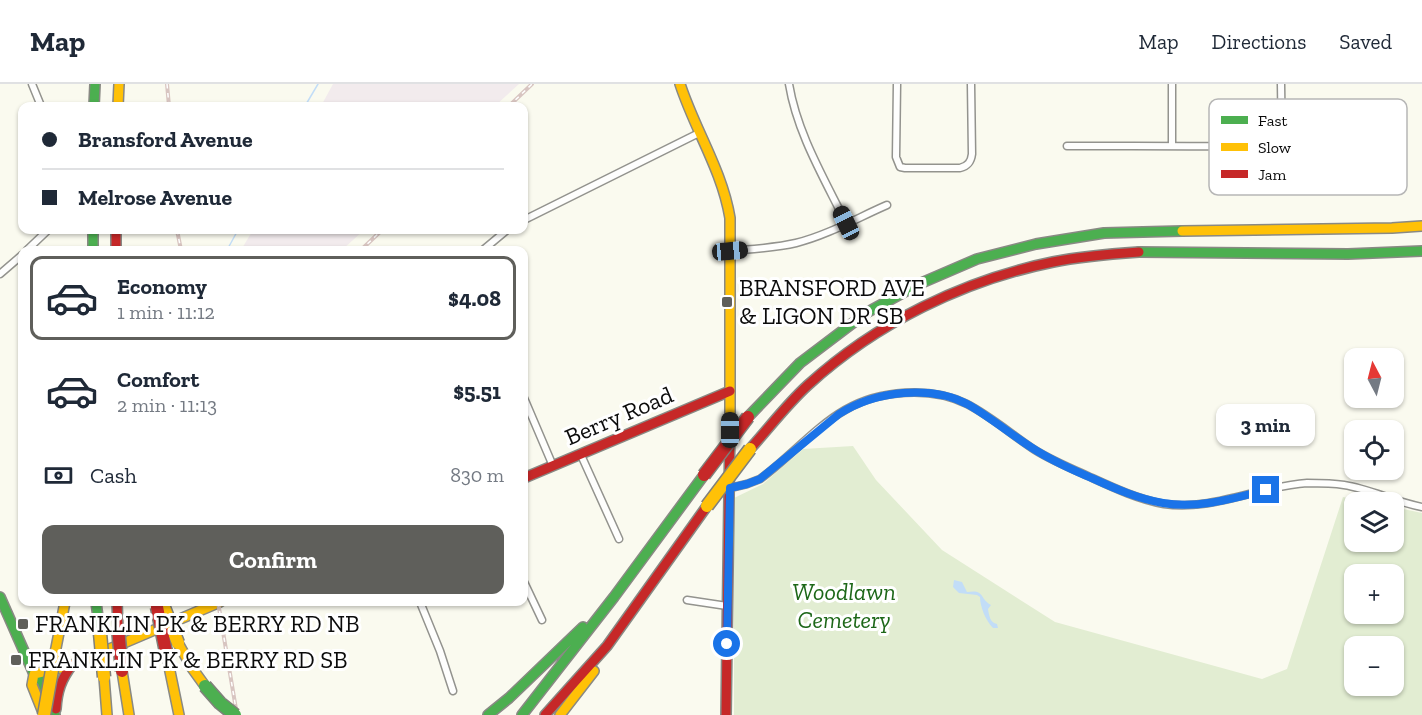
<!DOCTYPE html>
<meta charset="utf-8">
<style>
body{margin:0;font-family:"Zilla Slab",serif;background:#f6f6f7;color:#1f2937;height:100vh;display:flex;flex-direction:column;font-size:22px;white-space:nowrap}
*{box-sizing:border-box;margin:0}
p{font-size:20px;color:#747a83}
.icon{flex:none;width:33px;height:33px;fill:none;stroke:currentColor;stroke-width:2;stroke-linecap:round;stroke-linejoin:round}
.map{position:relative;flex:1;overflow:hidden}
.side{position:absolute;left:18px;top:162px;width:510px;height:360px;display:flex;flex-direction:column;background:#fff;border-radius:12px;box-shadow:0 2px 4px #0004}
.side>*{flex:none}
.top-card{position:absolute;left:18px;top:18px;width:510px;height:132px;border-radius:12px;box-shadow:0 2px 4px #0004;display:grid;align-content:center;height:132px;padding:0 24px;background:#fff}
.needle{width:39px;rotate:353deg}
.tools{position:absolute;left:1344px;top:264px;display:grid;gap:12px}
.tools a{display:grid;place-items:center;width:60px;height:60px;border-radius:12px;background:#fff;box-shadow:0 2px 4px #0004;font-size:30px}
.end{position:absolute;width:27px;height:27px;margin:-14px;border:8px solid #1a73e8;background:#fff;box-shadow:0 0 0 3px #fff}
.from{border-radius:50%}
.bubble{position:absolute;height:42px;border-radius:12px;background:#fff;box-shadow:0 2px 4px #0004;font-size:20px;font-weight:800;line-height:42px;text-align:center}
.car{position:absolute;width:18px;height:36px;margin:-18px -9px;border-radius:8px;box-shadow:0 0 4px 2px #0007;background:linear-gradient(#222 24%,#8ab4d8 0 40%,#222 0 76%,#8ab4d8 0 86%,#222 0)}
.top-card b{display:flex;align-items:center;gap:21px;height:57px;font-size:22px}
.top-card b+b{border-top:2px solid #e0e1e3}
.top-card i{width:15px;height:15px;background:#1f2937}
ul{padding:10px 0 0;list-style:none}
li{display:flex;align-items:center;gap:18px;height:84px;margin:0 12px 9px;padding:0 12px;border:3px solid transparent;border-radius:12px}
li div{flex:1}
li b{display:block;font-size:22px}
li em{font-style:normal;font-weight:800}
li.selected{border-color:#5f5f5b}
li>.icon{width:54px;height:54px;stroke-width:1.5}
.pay{display:flex;align-items:center;gap:15px;height:66px;padding:0 24px;font-size:22px}
.pay p{margin-inline-start:auto}
.action{display:flex;gap:12px;margin-top:auto;padding:12px 24px}
.action a{flex:1;height:69px;border-radius:12px;background:#5f5f5b;color:#fff;font-size:24px;font-weight:800;line-height:69px;text-align:center}
header{display:flex;align-items:center;gap:36px;box-sizing:border-box;height:84px;padding:0 30px;background:#fff;border-bottom:2px solid #e0e1e3}
header strong{font-size:28px}
nav{display:flex;gap:33px;margin-inline-start:auto;font-size:21px}
.map>svg:first-child{display:block}
</style>
<header>
<strong>Map</strong>
<nav><a>Map</a><a>Directions</a><a>Saved</a></nav>
</header>
<div class="map">
<svg width="1422" height="631" viewBox="0 0 1422 631">
<rect width="100%" height="100%" fill="#fafaef"/>
<path fill="#f2ebed" d="M333 0H519L495 22H321Z
M253 146H364L342 166H241Z"/>
<path fill="#e2edd2" fill-rule="evenodd" d="M853 362 876 396 942 466 1055 538 1262 595 1287 585 1343 413 1370 418H1354V458H1394V423L1422 429V631H734V414L763 400 803 365ZM1354 490H1394V530H1354ZM1354 562H1394V602H1354Z"/>
<path fill="#c2ddf7" d="M954 496 962 498 967 508C985 505 979 514 991 521L988 525C989 531 990 539 997 540L998 544H993C986 537 980 523 980 513L977 511 959 509 953 503Z"/>
<g fill="none" stroke-linecap="round" stroke-linejoin="round">
<path stroke="#c2ddf7" stroke-width="1.5" d="M305 22 318 0
M227 166 238 146"/>
<g stroke="#93938e" stroke-width="9">
<path id="street" d="M32 0 41 22
M789 0C797 49 824 94 846 139
M897 0 896 73 900 83 905 84H960C968 82 971 78 972 70L971 0
M1172 0V62
M1281 0 1282 64
M1067 62C1153 62 1239 61 1325 66
M524 136 699 49
M27 166 48 146
M483 166 507 146
M730 167C752 165 775 164 796 159 828 151 857 134 887 121
M0 190 22 171
M524 314 553 382
M581 371 619 455
M730 404 747 400 760 395C789 374 814 344 845 326 879 306 931 302 967 320 992 333 1012 351 1035 366 1051 376 1070 384 1088 392 1112 403 1137 415 1164 420 1214 427 1259 402 1307 399 1319 399 1332 399 1344 401 1370 405 1395 418 1422 423
M524 498 542 536
M687 516 727 522
M420 518 440 567 453 607"/>
</g>
<g stroke="#898984" stroke-width="12">
<path id="fast" d="M94 22 95 0
M93 146V166
M1139 168 1348 170 1422 167
M748 333 800 279 866 229 919 200 977 175 1036 160 1104 149 1182 147
M0 513 34 590 42 597 55 631
M96 518 100 549
M488 631 509 614 583 543
M522 631 614 513 704 391"/>
</g>
<g stroke="#898984" stroke-width="12">
<path id="slow" d="M680 0C695 46 722 86 730 134V340
M118 22 119 0
M1182 147 1392 144 1422 142
M178 559 192 584 205 602
M166 568 179 631
M55 569 65 518
M122 587 129 631
M34 590 72 581 220 518
M34 590 32 601 44 631
M104 593 107 631
M560 631 594 587"/>
</g>
<g stroke="#898984" stroke-width="12">
<path id="jam" d="M116 146V166
M750 365C769 344 787 320 808 301 876 239 964 196 1053 178 1082 172 1110 170 1139 168
M524 394 730 307
M117 518 118 544
M56 625C57 608 61 595 72 581
M545 631 607 562 707 422
M726 631 730 340"/>
</g>
<use href="#street" stroke="#fefefd" stroke-width="6"/>
<use href="#fast" stroke="#4caf50" stroke-width="9"/>
<use href="#slow" stroke="#ffc107" stroke-width="9"/>
<use href="#jam" stroke="#c62828" stroke-width="9"/>
<g stroke="#d8c5c1" stroke-width="4">
<path id="rail" d="M167 0 169 22
M509 22 532 0
M177 146 181 166
M361 166 382 146
M218 518 237 631"/>
</g>
<use href="#rail" stroke="#fff" stroke-width="1.5" stroke-dasharray="4.5" stroke-linecap="butt"/>
<g stroke="#80807b" stroke-width="15" stroke-linecap="butt">
<path id="fast-bridge" d="M205 602 220 619 235 631"/>
</g>
<g stroke="#80807b" stroke-width="15" stroke-linecap="butt">
<path id="slow-bridge" d="M707 422 750 365
M163 521 178 559
M100 549 104 593
M44 631 55 569"/>
</g>
<g stroke="#80807b" stroke-width="15" stroke-linecap="butt">
<path id="jam-bridge" d="M704 391 748 333
M157 523 166 568
M118 544 122 587"/>
</g>
<use href="#fast-bridge" stroke="#4caf50" stroke-width="12"/>
<use href="#slow-bridge" stroke="#ffc107" stroke-width="12"/>
<use href="#jam-bridge" stroke="#c62828" stroke-width="12"/>
</g>
<g fill="none" stroke-linecap="round" stroke-linejoin="round">
<path stroke="#1a73e8" stroke-width="8" d="M727 560 730 404 747 400 760 395 839 330C875 307 931 300 969 321 993 335 1014 353 1037 367 1055 378 1075 387 1094 395 1116 405 1139 415 1163 419 1197 425 1232 415 1266 406"/>
</g>
<g fill="#5f5f5b" stroke="#fff" stroke-width="2">
<rect x="721" y="212" width="12" height="12" rx="3"/>
<rect x="17" y="534" width="12" height="12" rx="3"/>
<rect x="10" y="570" width="12" height="12" rx="3"/>
</g>
<g text-anchor="middle" stroke-width="6" stroke-linejoin="round" paint-order="stroke">
<g font-size="24" fill="#0b0b0b" stroke="#fff" text-anchor="start">
<text x="739" y="212">BRANSFORD AVE<tspan x="739" dy="28">&amp; LIGON DR SB</tspan></text>
<text x="35" y="548">FRANKLIN PK &amp; BERRY RD NB</text>
<text x="28" y="584">FRANKLIN PK &amp; BERRY RD SB</text>
</g>
<g font-size="24" fill="#0b0b0b" stroke="#fff">
<text transform="translate(619 332) rotate(-23)" y="8">Berry Road</text>
</g>
<g font-size="24" font-style="italic" fill="#1d6718" stroke="#fff">
<text x="844" y="516">Woodlawn<tspan x="844" dy="28">Cemetery</tspan></text>
</g>
</g>
<rect x="1209" y="15" width="198" height="96" rx="9" fill="#fff" stroke="#b6b6b6" stroke-width="1.5"/>
<rect x="1221" y="32" width="27" height="8" fill="#4caf50"/>
<rect x="1221" y="59" width="27" height="8" fill="#ffc107"/>
<rect x="1221" y="86" width="27" height="8" fill="#c62828"/>
<g font-size="16" fill="#0b0b0b">
<text x="1258" y="42">Fast</text>
<text x="1258" y="69">Slow</text>
<text x="1258" y="96">Jam</text>
</g>
</svg>
<div class="tools">
<a><svg class="needle" viewBox="-14 -14 28 28"><path d="M0-13l5 13h-10z" fill="#e53935"/><path d="M0 13l5-13h-10z" fill="#747a83"/></svg></a>
<a><svg class="icon" aria-label="locate" viewBox="0 0 24 24"><circle cx="12" cy="12" r="6"/><path d="M12 2v4M12 18v4M2 12h4M18 12h4"/></svg></a>
<a><svg class="icon" aria-label="layers" viewBox="0 0 24 24"><path d="M12 4l9 5-9 5-9-5zM3 14l9 5 9-5"/></svg></a>
<a>+</a>
<a>−</a>
</div>
<i class="end from" style="left:727px;top:560px"></i>
<i class="end" style="left:1266px;top:406px"></i>
<div class="bubble" style="left:1216px;top:320px;width:99px">3 min</div>
<i class="car" style="left:846px;top:139px;rotate:334deg"></i>
<i class="car" style="left:730px;top:167px;rotate:85deg"></i>
<i class="car" style="left:730px;top:346px;rotate:0deg"></i>
<div class="top-card">
<b><i class="from"></i>Bransford Avenue</b>
<b><i></i>Melrose Avenue</b>
</div>
<section class="side">
<ul>
<li class="selected"><svg class="icon" aria-label="car" viewBox="0 0 24 24"><path d="M5 17H2v-5l4-1 3-4h7l3 4 3 1v5h-3M9 17h6M6 11h13"/><circle cx="7" cy="17" r="2"/><circle cx="17" cy="17" r="2"/></svg><div><b>Economy</b><p>1 min · 11:12</p></div><em>$4.08</em></li>
<li><svg class="icon" aria-label="car" viewBox="0 0 24 24"><path d="M5 17H2v-5l4-1 3-4h7l3 4 3 1v5h-3M9 17h6M6 11h13"/><circle cx="7" cy="17" r="2"/><circle cx="17" cy="17" r="2"/></svg><div><b>Comfort</b><p>2 min · 11:13</p></div><em>$5.51</em></li>
</ul>
<div class="pay"><svg class="icon" aria-label="cash" viewBox="0 0 24 24"><path d="M3 7h18v10H3z"/><circle cx="12" cy="12" r="2"/></svg>Cash<p>830 m</p></div>
<div class="action"><a>Confirm</a></div>
</section>
</div>
